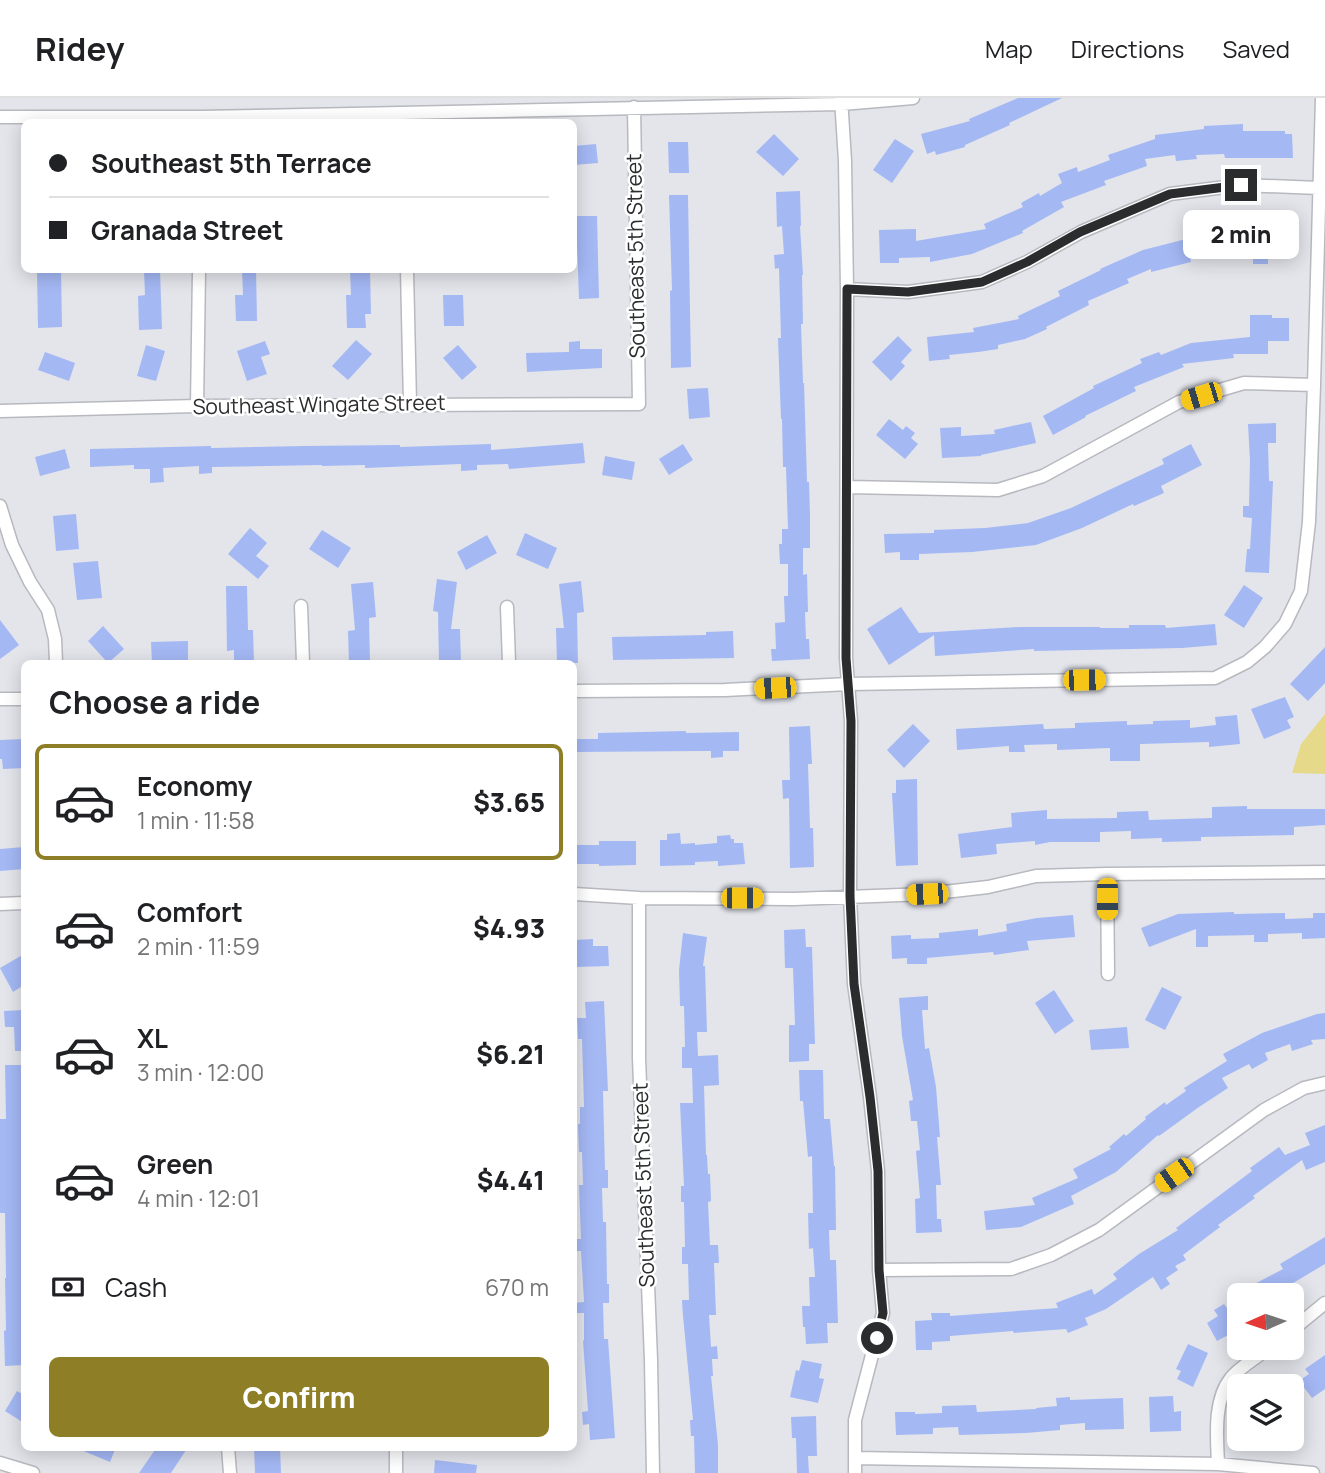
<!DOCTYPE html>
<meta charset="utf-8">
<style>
body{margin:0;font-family:Manrope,sans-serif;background:#f2f2f2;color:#202124;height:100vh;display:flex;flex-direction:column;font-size:26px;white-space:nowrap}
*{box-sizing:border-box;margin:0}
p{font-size:23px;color:#757577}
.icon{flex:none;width:38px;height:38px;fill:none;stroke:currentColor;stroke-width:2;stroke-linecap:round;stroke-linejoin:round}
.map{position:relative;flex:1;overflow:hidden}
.side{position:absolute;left:21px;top:562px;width:556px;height:791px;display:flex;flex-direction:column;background:#fff;border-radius:10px;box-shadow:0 4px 18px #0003}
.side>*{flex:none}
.banner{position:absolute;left:21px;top:21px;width:556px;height:154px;border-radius:10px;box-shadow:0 4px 18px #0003;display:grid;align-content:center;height:154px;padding:0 28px;background:#fff}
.needle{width:46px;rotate:267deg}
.tools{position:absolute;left:1227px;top:1185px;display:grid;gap:14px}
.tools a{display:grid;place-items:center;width:77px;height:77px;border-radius:10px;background:#fff;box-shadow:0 4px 18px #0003;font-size:35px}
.end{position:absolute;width:32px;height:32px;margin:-16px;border:9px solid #2b2c2e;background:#fff;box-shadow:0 0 0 4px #fff}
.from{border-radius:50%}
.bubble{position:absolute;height:49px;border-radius:10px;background:#fff;box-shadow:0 4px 18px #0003;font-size:23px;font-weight:800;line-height:49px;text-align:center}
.car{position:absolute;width:21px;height:42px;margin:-21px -10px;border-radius:9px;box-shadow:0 0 5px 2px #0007;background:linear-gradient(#f5c518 24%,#345 0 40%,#f5c518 0 76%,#345 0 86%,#f5c518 0)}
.banner b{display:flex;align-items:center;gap:24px;height:66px;font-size:26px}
.banner b+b{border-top:2px solid #e0e0e0}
.banner i{width:18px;height:18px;background:#202124}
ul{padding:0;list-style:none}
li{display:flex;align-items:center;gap:21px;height:116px;margin:0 14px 10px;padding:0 14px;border:4px solid transparent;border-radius:10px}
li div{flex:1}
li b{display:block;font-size:26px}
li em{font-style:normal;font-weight:800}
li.on{border-color:#8e7f26}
li>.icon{width:63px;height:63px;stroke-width:1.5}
h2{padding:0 28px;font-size:32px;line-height:84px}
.pay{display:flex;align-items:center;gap:18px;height:77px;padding:0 28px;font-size:26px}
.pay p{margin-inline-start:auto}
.button{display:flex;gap:14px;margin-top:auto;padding:14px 28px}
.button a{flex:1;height:80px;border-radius:10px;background:#8e7f26;color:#fff;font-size:28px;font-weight:800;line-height:80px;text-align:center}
header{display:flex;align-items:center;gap:42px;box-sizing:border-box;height:98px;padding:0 35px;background:#fff;border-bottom:2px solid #e0e0e0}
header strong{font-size:33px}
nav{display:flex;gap:38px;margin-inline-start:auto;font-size:24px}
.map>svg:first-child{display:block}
</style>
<header>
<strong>Ridey</strong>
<nav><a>Map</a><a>Directions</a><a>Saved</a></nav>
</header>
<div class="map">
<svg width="1325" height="1375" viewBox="0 0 1325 1375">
<rect width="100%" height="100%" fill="#e3e5eb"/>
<path fill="#e7d98a" d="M1325 616V676L1292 675 1301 646Z"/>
<path fill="#a4b8f4" d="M1018 0H1062L1009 25 1010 27 965 47V49L936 57 935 53 927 56 921 36 970 23 969 21Z
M1243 26V33H1285V36H1292L1293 60H1225L1224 56 1196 57 1197 61 1176 63 1175 57 1145 61 1147 68 1104 83 1106 87 1061 104 1064 109 1022 133 1023 135 972 156 930 164V159L899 160V165H880L879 132 916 131V143L986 131 984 126 1023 109 1021 105 1039 95 1040 98 1062 85 1058 76 1077 69 1078 74 1110 62 1108 57 1155 41V37L1204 31V28Z
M774 36 799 61 783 78 756 54Z
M895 41 914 53 892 85 873 72Z
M668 44H688L689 75H669Z
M596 46 598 65 574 67V48Z
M800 93 801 128H800L803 177H802L803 226H801L803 285H804L807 384H809L810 417V450H803V477L807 476 808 514H805L806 541H809L810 561 772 563 771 551H776L775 525 785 524 784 498H788V466H780L779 446H782V431H788L786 369H783L782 321H781L778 240H781L779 170 775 171 774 157 784 156 782 128 777 129 776 94Z
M669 97H688L691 269 671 270 670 193 672 192Z
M576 118H597L599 200 579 201Z
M1237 133 1238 138 1288 137V160H1268V166H1253V156L1190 158 1191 164 1151 174V171L1127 181 1129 185 1088 203 1089 207 1046 229 1047 231 1025 241 998 247V251L978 254 949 257 950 261 929 263 927 239 974 234 973 230 1019 221 1018 218 1060 198 1058 193 1101 172 1100 171 1143 152 1198 138V134Z
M37 172H61L62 229 38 230Z
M144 172H160L162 231 139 232 138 198 145 197Z
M242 172H256L257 223H236L235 197H243Z
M350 172H370L371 216H365L366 230H347L346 197H351Z
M443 197H463L464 228H444Z
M1250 217H1272V220H1289V243H1268V256H1233L1234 260 1182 266 1184 269 1134 289 1136 293 1085 318 1086 319 1053 337 1043 318 1094 290 1093 288 1142 265 1140 261 1159 254 1161 257 1191 245 1250 239Z
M898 238 912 252 901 264 905 268 891 283 872 264Z
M356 242 372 256 348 282 332 268Z
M265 243 270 256 261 259 267 276 247 283 237 253Z
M580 243V251H602V270L527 274 526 255 569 254V244Z
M146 247 165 253 156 283 137 278Z
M458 247 477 269 462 282 443 260Z
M45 254 75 265 69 283 38 272Z
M708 290 710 319 689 321 687 291Z
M889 321 903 332 906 328 915 335 911 340 918 346 905 361 876 337Z
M1031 324 1036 345 981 357V358L942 360 940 330 961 329V338L995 336 994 332Z
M1276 325V345H1268L1269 383H1273L1269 475 1245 474 1247 451H1250L1252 420 1243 419V408H1249L1250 362 1248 326Z
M583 345 585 365 509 371 508 366 477 367V372L461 373V366L365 370V367L322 368V367L212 369V375L199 376V368L163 370 164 384 150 385V371H134V367L90 369V351L211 348V350L304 348 400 347V349L491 346V352Z
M683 346 693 362 669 377 659 361Z
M1191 346 1202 367 1161 388 1164 395 1134 408 1133 406 1082 430 1036 447 972 454 919 456V462H900V454L885 455 884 436 934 435V432L985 430 1028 425 1071 410 1164 366 1162 361Z
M65 351 70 370 40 378 35 359Z
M605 358 635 364 632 382 602 377Z
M76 416 79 451 56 453 53 418Z
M250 430 267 445 256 458 269 468 258 481 228 456Z
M322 432 351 450 338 470 309 451Z
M525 435 557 450 548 471 516 457Z
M487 437 497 455 466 472 457 454Z
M98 463 102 500 77 502 73 465Z
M437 481 457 484 451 531H460L461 565H439L438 514 433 513Z
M581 483 584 514 577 515 578 565H557L556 530H564L559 486Z
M373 484 376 519 369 520 370 565H349L348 533 355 532 351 486Z
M1244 487 1263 500 1244 530 1224 517Z
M226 488H247L248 532H253L254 565H234V552L227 553Z
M901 509 919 535 1020 529H1100V530H1129V527H1165L1166 530 1215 526 1217 547 1182 550 1034 553V551L935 558 934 537 889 567 867 531Z
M0 522 19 547 0 561Z
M103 528 124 551 108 565 88 543Z
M733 533 734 560 613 562 612 539 706 537V534Z
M188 543V564L152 565 151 544Z
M1325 549V585L1308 603 1290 586Z
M1285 599 1294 619 1287 622 1291 630 1264 641 1251 611Z
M1237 617 1240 646 1209 649V644L1140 646V663H1110V650L1057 652V646L1024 647 1025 654H1009V648L957 652 956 631 1043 626 1044 631 1075 630V625L1127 623V627L1153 626V623L1190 622V630L1216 627 1215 619Z
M913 626 930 643 904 670 887 652Z
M810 628 812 666H808L810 730H813L814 769 790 770 789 700 783 701 782 682H790L789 629Z
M686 633V635L739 634V653H723V659L711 660V653H702L574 654V641H598V635Z
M24 641V670L3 671 2 661H0V642Z
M917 681 918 767 896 768 892 695H896V682Z
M1247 708V711H1325V727L1294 729V737L1201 739V743L1162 744V740L1131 741V733L1100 734V744H1050L1035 747V743L996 746 997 756 961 760 958 736 1012 729 1011 715 1047 712V721L1117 720V714L1148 713 1149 722 1212 720V709Z
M680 735 681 746 695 745V747L717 745V738L730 737 731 741H734V745H743L745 766 718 768V763L695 764V767L660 768V742H667V736Z
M599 743H636V767L599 768V766H574V747H599Z
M24 749V771L0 773V751Z
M1234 814V816L1285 815V821L1313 820V815H1325V840L1302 841V835L1268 836V844H1254V837L1208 838V849H1196V831L1149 849 1141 830 1178 816Z
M1073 817 1075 839 1027 843 1029 852 994 857 993 854 927 860V866H907V860L892 861 891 838 911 837V841L939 840V835L978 831V838L1007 833 1006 826 1037 820Z
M805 831 806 849H812L815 946H809V963L789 964V927H795L793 870H785L784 832Z
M683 835 707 839 703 868H705L707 934H697L698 958 718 957 719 987 704 988 706 1057H707L708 1076H710L711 1103 708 1104 710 1147H718L719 1165H714L716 1217H709L711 1249 717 1248 718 1261H712L713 1278H711L718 1347V1375H695L694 1338H691L690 1322H693L683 1218 682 1202H689L688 1166H682V1149H685L684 1104H681V1088H684L680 1005H693L692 970H682V949H685L684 908H680L679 872Z
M593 841V848H608L609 868 576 869V860H574V842Z
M24 856V887L13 894 0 870Z
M1162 889 1182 899 1165 932 1145 922Z
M1054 892 1074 923 1055 936 1035 905Z
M928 898V912H922L925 951 929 950 936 989 940 1039H937L941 1087H936L937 1121H941L942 1134 916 1135 915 1101 920 1100 916 1053 920 1052 917 1023H911L909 1003 913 1002 902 938 899 900Z
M604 903 608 993H603L605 1072H608V1090H602L603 1124H606L607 1186H609V1205H603L604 1241H608L615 1340 590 1342 589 1326 583 1327 582 1314 588 1313 583 1243 584 1242V1215H574V1205L584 1204 581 1153H575V1141H581L579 1087H583L582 1054H579L578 1026H580V1009H584L582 941H578L577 920H586L585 904Z
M24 912V953H15L14 929H5L4 913Z
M1325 915V941L1311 942 1313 946 1292 953 1290 946 1265 955 1268 962 1252 971 1249 966 1222 980 1228 990 1199 1009 1159 1038 1158 1037 1116 1074 1071 1098 1074 1106 1021 1129 986 1132 984 1113 1035 1107 1032 1100 1078 1080 1073 1071 1111 1051 1109 1049 1124 1036 1126 1038 1146 1021 1145 1019 1165 1004 1166 1007 1186 993 1184 990 1227 963 1223 956 1262 935 1317 916Z
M1127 929 1129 950 1091 952 1089 932Z
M5 967H24L22 1127H24V1267L5 1268 4 1233 6 1232 5 1180H6L5 1115H0V1021H6Z
M799 972H823L824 1021H830L834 1068H835L836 1132H829L830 1162H836L838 1225H827L828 1245 806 1246 805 1229H803L802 1208H810L809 1179H815L813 1150 809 1151 808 1115H813L812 1058 808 1059 803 1003H800Z
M1325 1027V1064L1306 1072 1302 1062 1253 1098 1255 1100 1218 1127 1220 1129 1183 1157 1186 1162 1175 1168 1178 1172 1166 1180 1170 1186 1161 1192 1153 1179 1106 1211 1085 1220 1088 1227 1068 1235 1066 1231 1014 1235 1013 1233 950 1238V1243L932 1244V1252H916L915 1223 932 1222 931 1215H950V1218L1058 1210 1056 1205 1092 1191 1094 1197 1117 1181 1113 1176 1139 1156 1178 1132 1176 1130 1252 1073 1250 1070 1279 1049 1285 1057 1310 1047 1305 1035Z
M1325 1139V1166L1283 1191 1286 1197H1234L1283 1171 1280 1166Z
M1235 1205 1239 1212V1231L1217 1243 1207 1225 1218 1218 1214 1212 1224 1206 1227 1210Z
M1188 1246 1208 1255 1193 1289 1177 1281 1181 1273 1176 1271Z
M1325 1257V1291L1312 1300 1299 1283 1309 1276 1305 1271Z
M802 1262 822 1266 819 1280 824 1281 818 1305 790 1299 796 1272 799 1273Z
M17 1293 24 1297V1325L5 1313Z
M1173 1298 1174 1314 1181 1313V1333L1150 1334 1149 1299Z
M1070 1299V1302L1123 1300 1124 1331 1085 1332V1325L1060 1327V1332L1026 1335 959 1337 958 1329 933 1330V1336L896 1337 895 1314H915V1316L942 1315V1308L976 1307 977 1314 1036 1311V1310L1057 1308 1056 1300Z
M816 1318 817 1358H808L809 1375H797L796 1340H792L791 1319Z
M74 1349H116L110 1364Z
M157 1349H188L171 1375H139Z
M254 1349H280L281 1375H255Z
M435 1362 477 1367 476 1375H434Z"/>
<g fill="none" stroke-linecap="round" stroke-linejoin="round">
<g stroke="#b7b9bf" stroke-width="15">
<path id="street" d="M841 0 845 63 847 191 846 560 851 623 850 798 854 886 870 999 878 1073 879 1172 883 1215 855 1322V1375
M0 19H201L842 6 913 0
M407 172 410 306
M847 191 908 194 982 184 1027 164 1081 134 1170 96 1241 87 1319 90
M197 308 199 172
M0 313 197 308 639 306 634 9
M847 389 998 392 1043 378 1179 304 1244 285 1314 287
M0 408 12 447 30 484 48 512 55 541 56 565
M301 508 303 565
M507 509 509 565
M574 593 725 592 849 586 1215 580 1247 564 1265 549 1285 526 1301 493 1309 424 1314 287 1322 0
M0 601H24
M1107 776 1108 876
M574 796 639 800 794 801 927 796 988 789 1036 778 1107 776 1325 774
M639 800V960L651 1262 653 1375
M0 806 24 805
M879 1172 1011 1171 1051 1157 1099 1132 1264 1012 1304 990 1325 985
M1292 1232 1325 1205
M228 1349 230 1375
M396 1349V1375
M855 1360 1218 1366 1313 1375
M0 1365 33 1375
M1218 1366C1217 1340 1213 1302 1231 1280 1239 1270 1258 1258 1269 1250"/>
</g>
<use href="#street" stroke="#fff" stroke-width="12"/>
</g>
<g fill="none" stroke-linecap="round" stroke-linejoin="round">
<path stroke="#2b2c2e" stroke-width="9" d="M877 1240 883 1215 879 1172 878 1073 870 999 854 886 850 798 851 623 846 560 847 191 908 194 982 184 1027 164 1080 134 1170 96 1241 87"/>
</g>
<g text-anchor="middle" stroke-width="5" stroke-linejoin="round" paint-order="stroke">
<g font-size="21" fill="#2b2c2e" stroke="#fff">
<text transform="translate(636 158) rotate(-91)" y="7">Southeast 5th Street</text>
<text transform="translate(319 307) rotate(-1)" y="7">Southeast Wingate Street</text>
<text transform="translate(644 1087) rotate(-92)" y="7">Southeast 5th Street</text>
</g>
</g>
</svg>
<div class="tools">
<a><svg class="needle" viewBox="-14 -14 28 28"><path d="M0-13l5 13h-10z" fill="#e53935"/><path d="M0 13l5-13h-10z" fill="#757577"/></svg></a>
<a><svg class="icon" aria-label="layers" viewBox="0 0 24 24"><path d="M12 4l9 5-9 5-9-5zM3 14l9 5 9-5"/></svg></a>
</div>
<i class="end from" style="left:877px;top:1240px"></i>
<i class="end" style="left:1241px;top:87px"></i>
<div class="bubble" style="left:1183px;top:112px;width:116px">2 min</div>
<i class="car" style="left:1201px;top:298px;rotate:253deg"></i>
<i class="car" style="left:1084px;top:582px;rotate:89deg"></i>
<i class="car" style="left:775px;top:590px;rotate:267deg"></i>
<i class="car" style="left:927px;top:796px;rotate:268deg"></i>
<i class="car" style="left:742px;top:800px;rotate:90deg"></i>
<i class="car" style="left:1107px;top:801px;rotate:180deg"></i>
<i class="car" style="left:1174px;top:1077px;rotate:235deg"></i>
<div class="banner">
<b><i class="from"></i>Southeast 5th Terrace</b>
<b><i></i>Granada Street</b>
</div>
<section class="side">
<h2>Choose a ride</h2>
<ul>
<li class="on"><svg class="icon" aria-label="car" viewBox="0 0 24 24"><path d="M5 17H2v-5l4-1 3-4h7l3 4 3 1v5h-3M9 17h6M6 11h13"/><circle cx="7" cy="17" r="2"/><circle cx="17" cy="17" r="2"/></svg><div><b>Economy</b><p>1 min · 11:58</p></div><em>$3.65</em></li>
<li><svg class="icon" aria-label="car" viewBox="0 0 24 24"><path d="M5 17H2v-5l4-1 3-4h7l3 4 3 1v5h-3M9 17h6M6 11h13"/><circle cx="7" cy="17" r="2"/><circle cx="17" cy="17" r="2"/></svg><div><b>Comfort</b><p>2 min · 11:59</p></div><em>$4.93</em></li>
<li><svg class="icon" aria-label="car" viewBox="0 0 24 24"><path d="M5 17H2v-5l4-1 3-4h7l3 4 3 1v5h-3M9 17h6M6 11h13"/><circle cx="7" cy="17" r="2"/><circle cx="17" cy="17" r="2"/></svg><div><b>XL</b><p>3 min · 12:00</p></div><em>$6.21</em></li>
<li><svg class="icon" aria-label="car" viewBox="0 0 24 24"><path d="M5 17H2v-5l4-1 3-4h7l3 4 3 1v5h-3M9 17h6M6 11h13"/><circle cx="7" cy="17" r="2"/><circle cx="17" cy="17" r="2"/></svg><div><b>Green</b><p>4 min · 12:01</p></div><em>$4.41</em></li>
</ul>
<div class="pay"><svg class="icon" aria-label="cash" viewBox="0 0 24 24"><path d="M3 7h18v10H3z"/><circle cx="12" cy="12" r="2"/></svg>Cash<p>670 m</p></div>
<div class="button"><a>Confirm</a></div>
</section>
</div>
